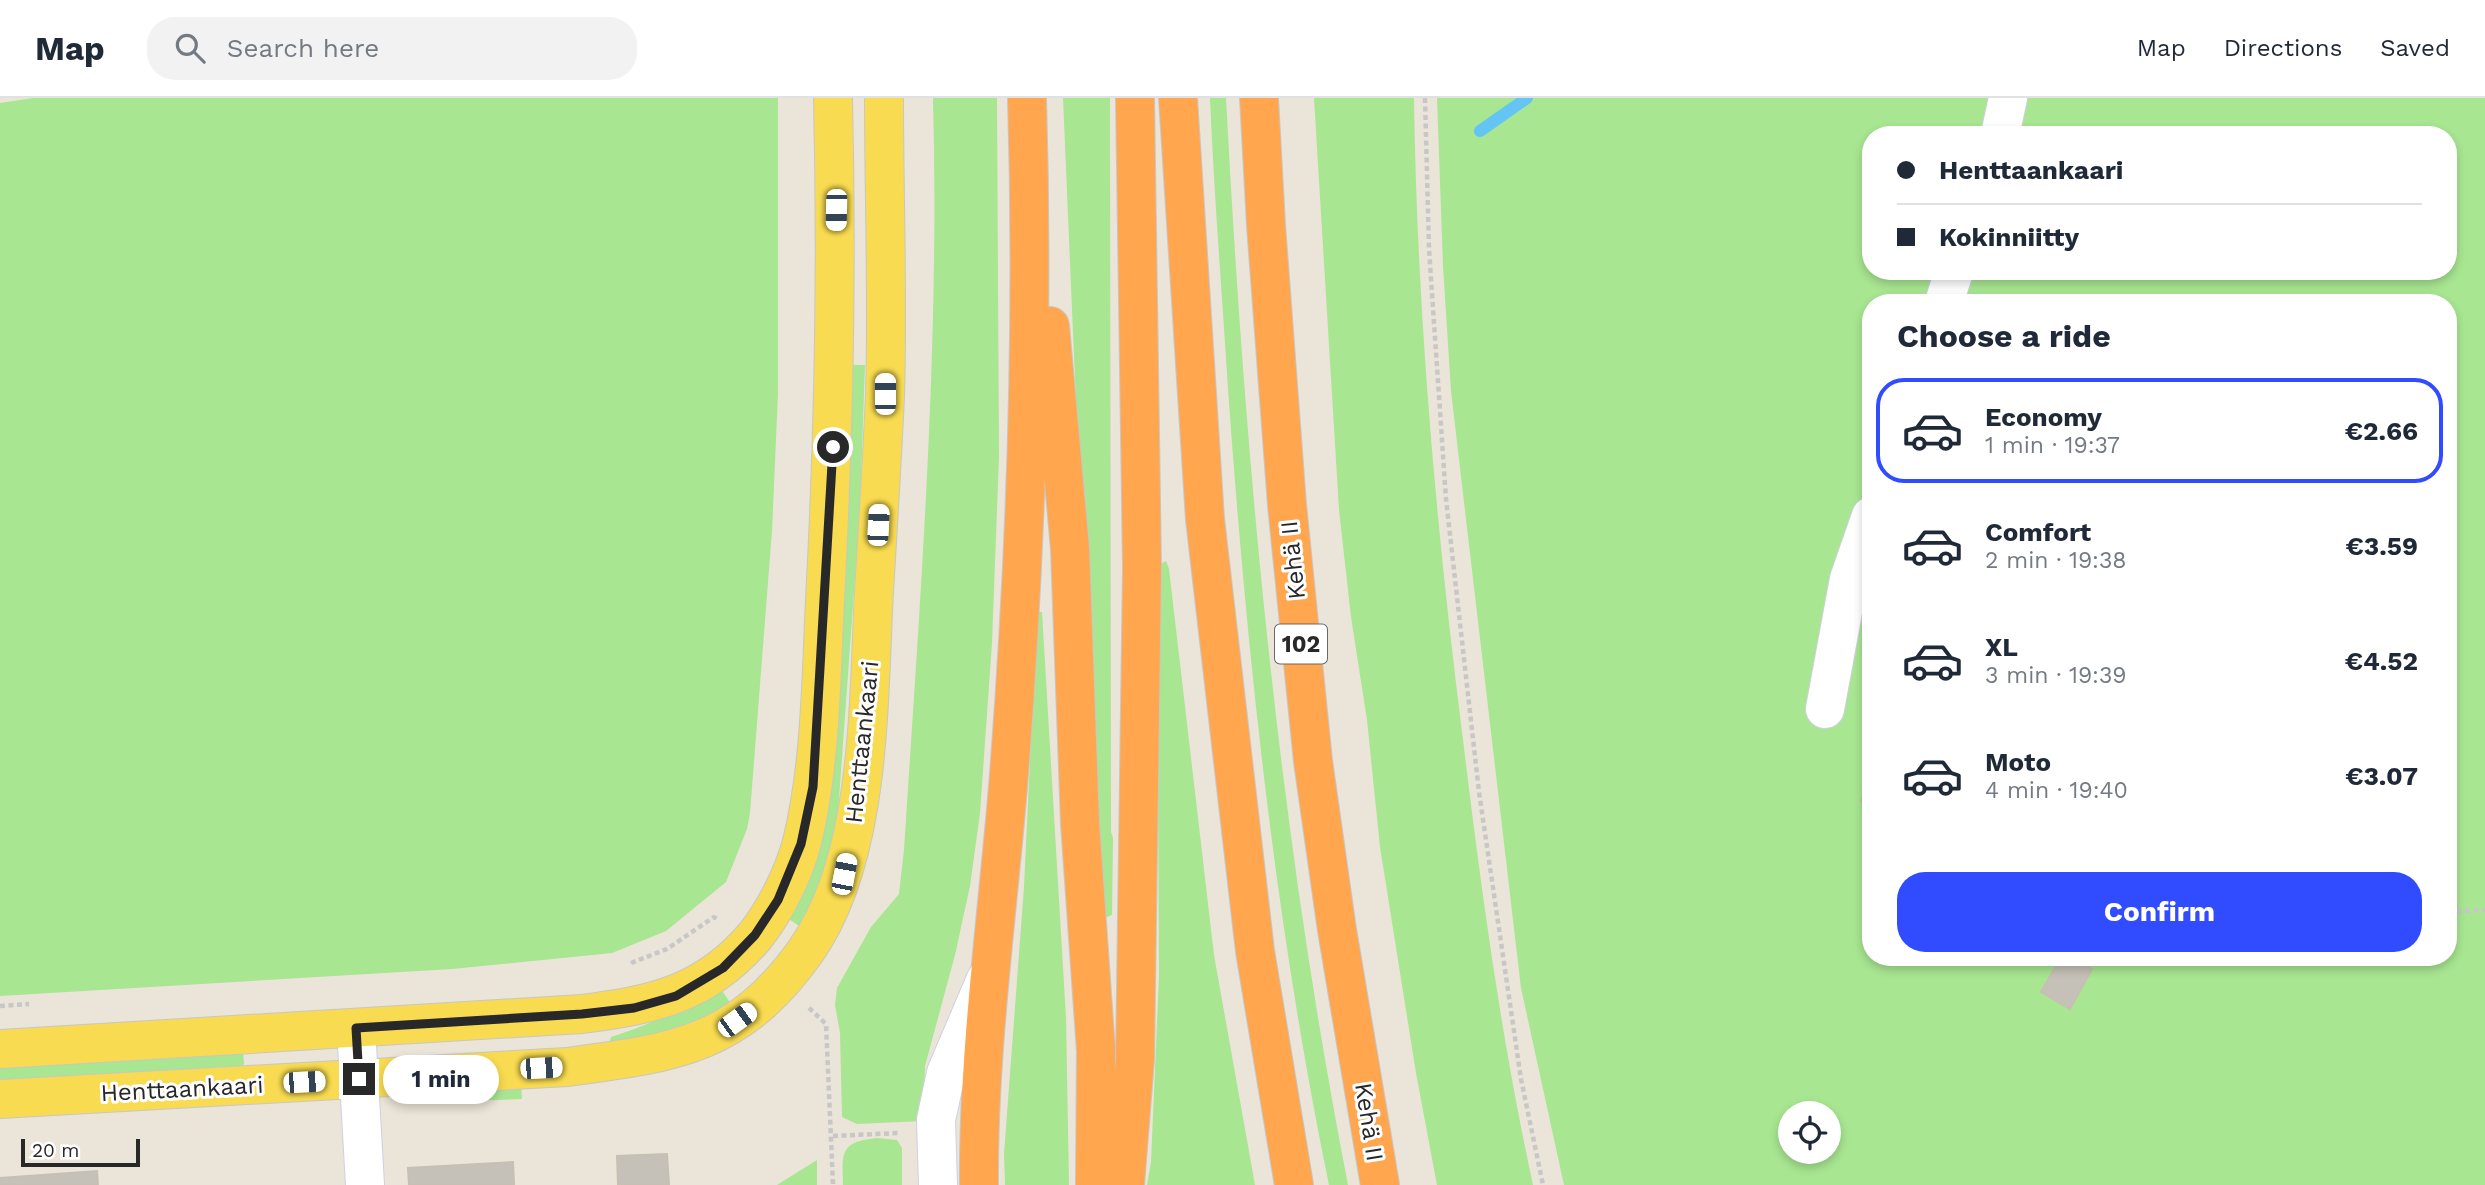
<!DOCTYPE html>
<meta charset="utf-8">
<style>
body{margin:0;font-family:"Work Sans",sans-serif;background:#f2f2f3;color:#1f2937;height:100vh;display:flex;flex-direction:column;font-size:26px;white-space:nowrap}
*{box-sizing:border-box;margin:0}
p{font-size:23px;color:#747a83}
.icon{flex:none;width:38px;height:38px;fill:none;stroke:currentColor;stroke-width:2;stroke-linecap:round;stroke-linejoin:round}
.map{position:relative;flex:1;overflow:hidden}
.sheet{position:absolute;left:1862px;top:196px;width:595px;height:672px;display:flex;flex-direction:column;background:#fff;border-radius:28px;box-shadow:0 4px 10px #0003}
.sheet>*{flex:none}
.hud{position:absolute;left:1862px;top:28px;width:595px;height:154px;border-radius:28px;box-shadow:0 4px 10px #0003;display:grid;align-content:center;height:154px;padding:0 35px;background:#fff}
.fabs{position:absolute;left:1778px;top:1003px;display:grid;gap:14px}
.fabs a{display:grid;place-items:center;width:63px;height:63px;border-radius:50%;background:#fff;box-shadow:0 4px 10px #0003;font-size:35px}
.scale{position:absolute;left:21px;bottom:18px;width:119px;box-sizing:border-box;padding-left:7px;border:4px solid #282828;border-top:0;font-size:19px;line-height:24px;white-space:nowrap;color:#282828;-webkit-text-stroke:5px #fff;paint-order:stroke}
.end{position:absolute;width:32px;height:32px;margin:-16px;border:9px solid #282828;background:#fff;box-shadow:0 0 0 4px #fff}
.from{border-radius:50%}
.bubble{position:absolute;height:49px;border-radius:24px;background:#fff;box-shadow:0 4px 10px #0003;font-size:23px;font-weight:700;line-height:49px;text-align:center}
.car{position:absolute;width:21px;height:42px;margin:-21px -10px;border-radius:9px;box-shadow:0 0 5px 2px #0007;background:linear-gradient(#fff 24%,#345 0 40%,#fff 0 76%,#345 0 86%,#fff 0)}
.hud b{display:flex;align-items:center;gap:24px;height:66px;font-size:26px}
.hud b+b{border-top:2px solid #e0e1e3}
.hud i{width:18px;height:18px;background:#1f2937}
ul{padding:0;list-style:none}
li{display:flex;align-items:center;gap:21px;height:105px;margin:0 14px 10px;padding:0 21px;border:4px solid transparent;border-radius:28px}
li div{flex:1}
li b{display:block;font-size:26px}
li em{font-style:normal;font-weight:700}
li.active{border-color:#314bff}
li>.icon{width:63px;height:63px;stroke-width:1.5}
h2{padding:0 35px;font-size:32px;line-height:84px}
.cta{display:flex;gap:14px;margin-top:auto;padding:14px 35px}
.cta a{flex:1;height:80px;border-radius:28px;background:#314bff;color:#fff;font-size:28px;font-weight:700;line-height:80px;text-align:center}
header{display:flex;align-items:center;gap:42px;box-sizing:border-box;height:98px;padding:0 35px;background:#fff;border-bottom:2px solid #e0e1e3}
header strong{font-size:33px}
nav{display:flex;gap:38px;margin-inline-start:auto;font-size:24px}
.search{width:490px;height:63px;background:#f2f2f3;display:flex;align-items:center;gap:18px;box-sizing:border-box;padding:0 24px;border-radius:28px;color:#747a83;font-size:26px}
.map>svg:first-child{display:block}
</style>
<header>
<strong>Map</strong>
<div class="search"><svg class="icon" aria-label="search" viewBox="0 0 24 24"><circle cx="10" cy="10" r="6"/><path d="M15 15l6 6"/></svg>Search here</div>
<nav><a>Map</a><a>Directions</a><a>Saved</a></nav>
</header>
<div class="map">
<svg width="2485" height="1087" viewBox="0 0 2485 1087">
<rect width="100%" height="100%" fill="#ebe4d8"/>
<path fill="#a8e691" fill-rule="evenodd" d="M33 0H778V295L772 433 750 715 747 731 726 784 666 833 612 855 452 871 0 898V5Z
M933 0H997L999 358 992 545 980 715 970 788 955 857 925 968 923 1023 857 1026 842 1019 840 935 835 907 837 890 871 829 899 796 904 752C920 502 940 251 933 0Z
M1063 0H1110L1111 734 1113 740 1112 817 1107 819 1102 813 1075 281Z
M1210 0H1226C1245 364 1278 728 1348 1087H1329C1275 825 1247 557 1228 291 1222 194 1214 97 1210 0Z
M1314 0H1414C1417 215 1436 429 1463 642 1481 791 1501 940 1533 1087H1437L1416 975 1380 749 1367 622 1351 519 1339 412Z
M1437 0H2485V1087H1564L1521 890 1451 293 1443 168ZM1871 37H2448V173H1871ZM1871 205H2448V859H1871ZM1790 1015H1829V1054H1790Z
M849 267H865L860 410 838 715 826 775 802 830 786 819Z
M1166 463 1169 471 1214 857 1255 1087H1147L1151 1064 1159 878 1157 468Z
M1037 514H1042L1066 920 1069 1087H1005L1004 1056 1024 789Z
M718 892 723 894 731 906 687 930 614 947 610 943 611 939C649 927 683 911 718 892Z
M243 952 244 966 239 971 0 984V963Z
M521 983 522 1001 413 1005V989Z
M877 1040 897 1042 902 1050V1087H843C842 1054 840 1044 877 1040Z
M817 1062V1087H777Z"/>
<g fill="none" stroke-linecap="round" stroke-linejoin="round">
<path stroke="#64c5f5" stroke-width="12" d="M1480 33 1527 0"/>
</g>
<path fill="#c6c1b8" stroke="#c6c0b2" stroke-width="2" d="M1871 682V708L1861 703Z
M2061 859H2070L2092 871 2070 911 2041 894Z
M667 1056 669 1087H618L617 1058Z
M513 1064 514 1087H409L408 1070Z
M97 1073 98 1087H0V1080Z"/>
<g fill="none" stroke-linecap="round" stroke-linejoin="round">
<g stroke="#cdd0e2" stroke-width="40">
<path id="minor" d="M2000 37 2008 0
M1944 205 1954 173
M1825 611 1849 481 1871 418
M356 930 365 1087
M938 1087 936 1022 946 975 986 881"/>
</g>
<g stroke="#c7c7c7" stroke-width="40">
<path id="major" d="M0 951 582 916C653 907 706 896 755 838 775 813 794 775 802 744 821 666 821 582 825 502 834 335 837 168 833 0
M0 1001 567 969C673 955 738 948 805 854 872 760 868 605 874 493 878 428 882 363 885 298 888 199 884 99 884 0"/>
</g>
<g stroke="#c7c7c7" stroke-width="40">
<path id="highway" d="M1178 0 1205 421 1255 853 1294 1087
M1259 0 1266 127 1287 407 1313 663 1337 832 1380 1087
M1050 228 1070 451 1080 725 1096 953 1095 1087
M979 1087C978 954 997 821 1008 689 1026 460 1034 230 1027 0
M1125 1087 1135 961 1142 470 1135 0"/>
</g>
<path stroke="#c7c7c7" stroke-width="4.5" stroke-dasharray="5 3.5" stroke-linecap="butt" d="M1425 0 1429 151 1446 401 1479 694 1521 981 1543 1087
M2448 814 2485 812
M631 865 667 851 714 819 717 821
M0 908 29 906
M809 910 826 926 833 1087
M833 1038 898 1035"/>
<use href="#minor" stroke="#fff" stroke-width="38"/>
<use href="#major" stroke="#f8db50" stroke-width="38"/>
<use href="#highway" stroke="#ffa64f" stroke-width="38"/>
</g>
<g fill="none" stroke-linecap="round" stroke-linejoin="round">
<path stroke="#282828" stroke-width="9" d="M359 981 356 930 582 916 634 910 676 898 723 870 755 837 778 802 801 746 813 689 833 349"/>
</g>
<g text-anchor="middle" stroke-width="6" stroke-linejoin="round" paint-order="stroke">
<rect fill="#fff" stroke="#686868" stroke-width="2" x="1275" y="526.5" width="52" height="39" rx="5"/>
<g font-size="23" font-weight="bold" fill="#282828">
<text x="1301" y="554">102</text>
</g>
<g font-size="24" fill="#282828" stroke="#fff">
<text transform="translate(1293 462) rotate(-96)" y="8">Kehä II</text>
<text transform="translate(862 644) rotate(-84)" y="8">Henttaankaari</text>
<text transform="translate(182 991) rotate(-3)" y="8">Henttaankaari</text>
<text transform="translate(1369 1024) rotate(81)" y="8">Kehä II</text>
</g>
</g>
</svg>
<div class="fabs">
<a><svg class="icon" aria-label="locate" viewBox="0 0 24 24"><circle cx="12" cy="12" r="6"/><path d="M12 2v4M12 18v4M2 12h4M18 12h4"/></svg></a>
</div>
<div class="scale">20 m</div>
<i class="end from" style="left:833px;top:349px"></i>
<i class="end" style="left:359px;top:981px"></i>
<div class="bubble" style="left:383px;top:957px;width:116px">1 min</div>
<i class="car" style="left:836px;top:112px;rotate:181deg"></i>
<i class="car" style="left:885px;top:296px;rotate:0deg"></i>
<i class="car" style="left:878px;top:427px;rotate:3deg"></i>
<i class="car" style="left:844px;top:776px;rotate:11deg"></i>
<i class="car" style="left:737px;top:922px;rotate:54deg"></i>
<i class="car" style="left:541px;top:970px;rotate:87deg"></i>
<i class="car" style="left:304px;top:984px;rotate:87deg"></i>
<div class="hud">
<b><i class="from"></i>Henttaankaari</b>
<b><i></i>Kokinniitty</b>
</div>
<section class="sheet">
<h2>Choose a ride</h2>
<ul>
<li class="active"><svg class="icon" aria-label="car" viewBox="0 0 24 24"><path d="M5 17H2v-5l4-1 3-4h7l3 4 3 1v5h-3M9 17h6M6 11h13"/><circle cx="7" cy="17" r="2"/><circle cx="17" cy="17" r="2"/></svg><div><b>Economy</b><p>1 min · 19:37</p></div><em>€2.66</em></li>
<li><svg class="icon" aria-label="car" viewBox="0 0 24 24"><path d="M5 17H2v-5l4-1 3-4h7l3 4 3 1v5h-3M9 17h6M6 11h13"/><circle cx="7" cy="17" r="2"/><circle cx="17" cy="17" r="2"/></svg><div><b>Comfort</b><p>2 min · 19:38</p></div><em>€3.59</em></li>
<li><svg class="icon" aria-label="car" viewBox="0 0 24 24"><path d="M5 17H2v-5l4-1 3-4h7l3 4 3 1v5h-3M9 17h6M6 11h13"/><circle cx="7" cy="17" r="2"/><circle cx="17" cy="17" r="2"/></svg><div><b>XL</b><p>3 min · 19:39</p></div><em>€4.52</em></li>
<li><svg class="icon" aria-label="car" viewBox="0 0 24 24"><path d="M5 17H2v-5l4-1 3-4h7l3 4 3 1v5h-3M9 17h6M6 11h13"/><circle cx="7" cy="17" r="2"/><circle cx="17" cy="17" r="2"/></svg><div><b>Moto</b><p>4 min · 19:40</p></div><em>€3.07</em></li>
</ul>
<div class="cta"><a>Confirm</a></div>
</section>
</div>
